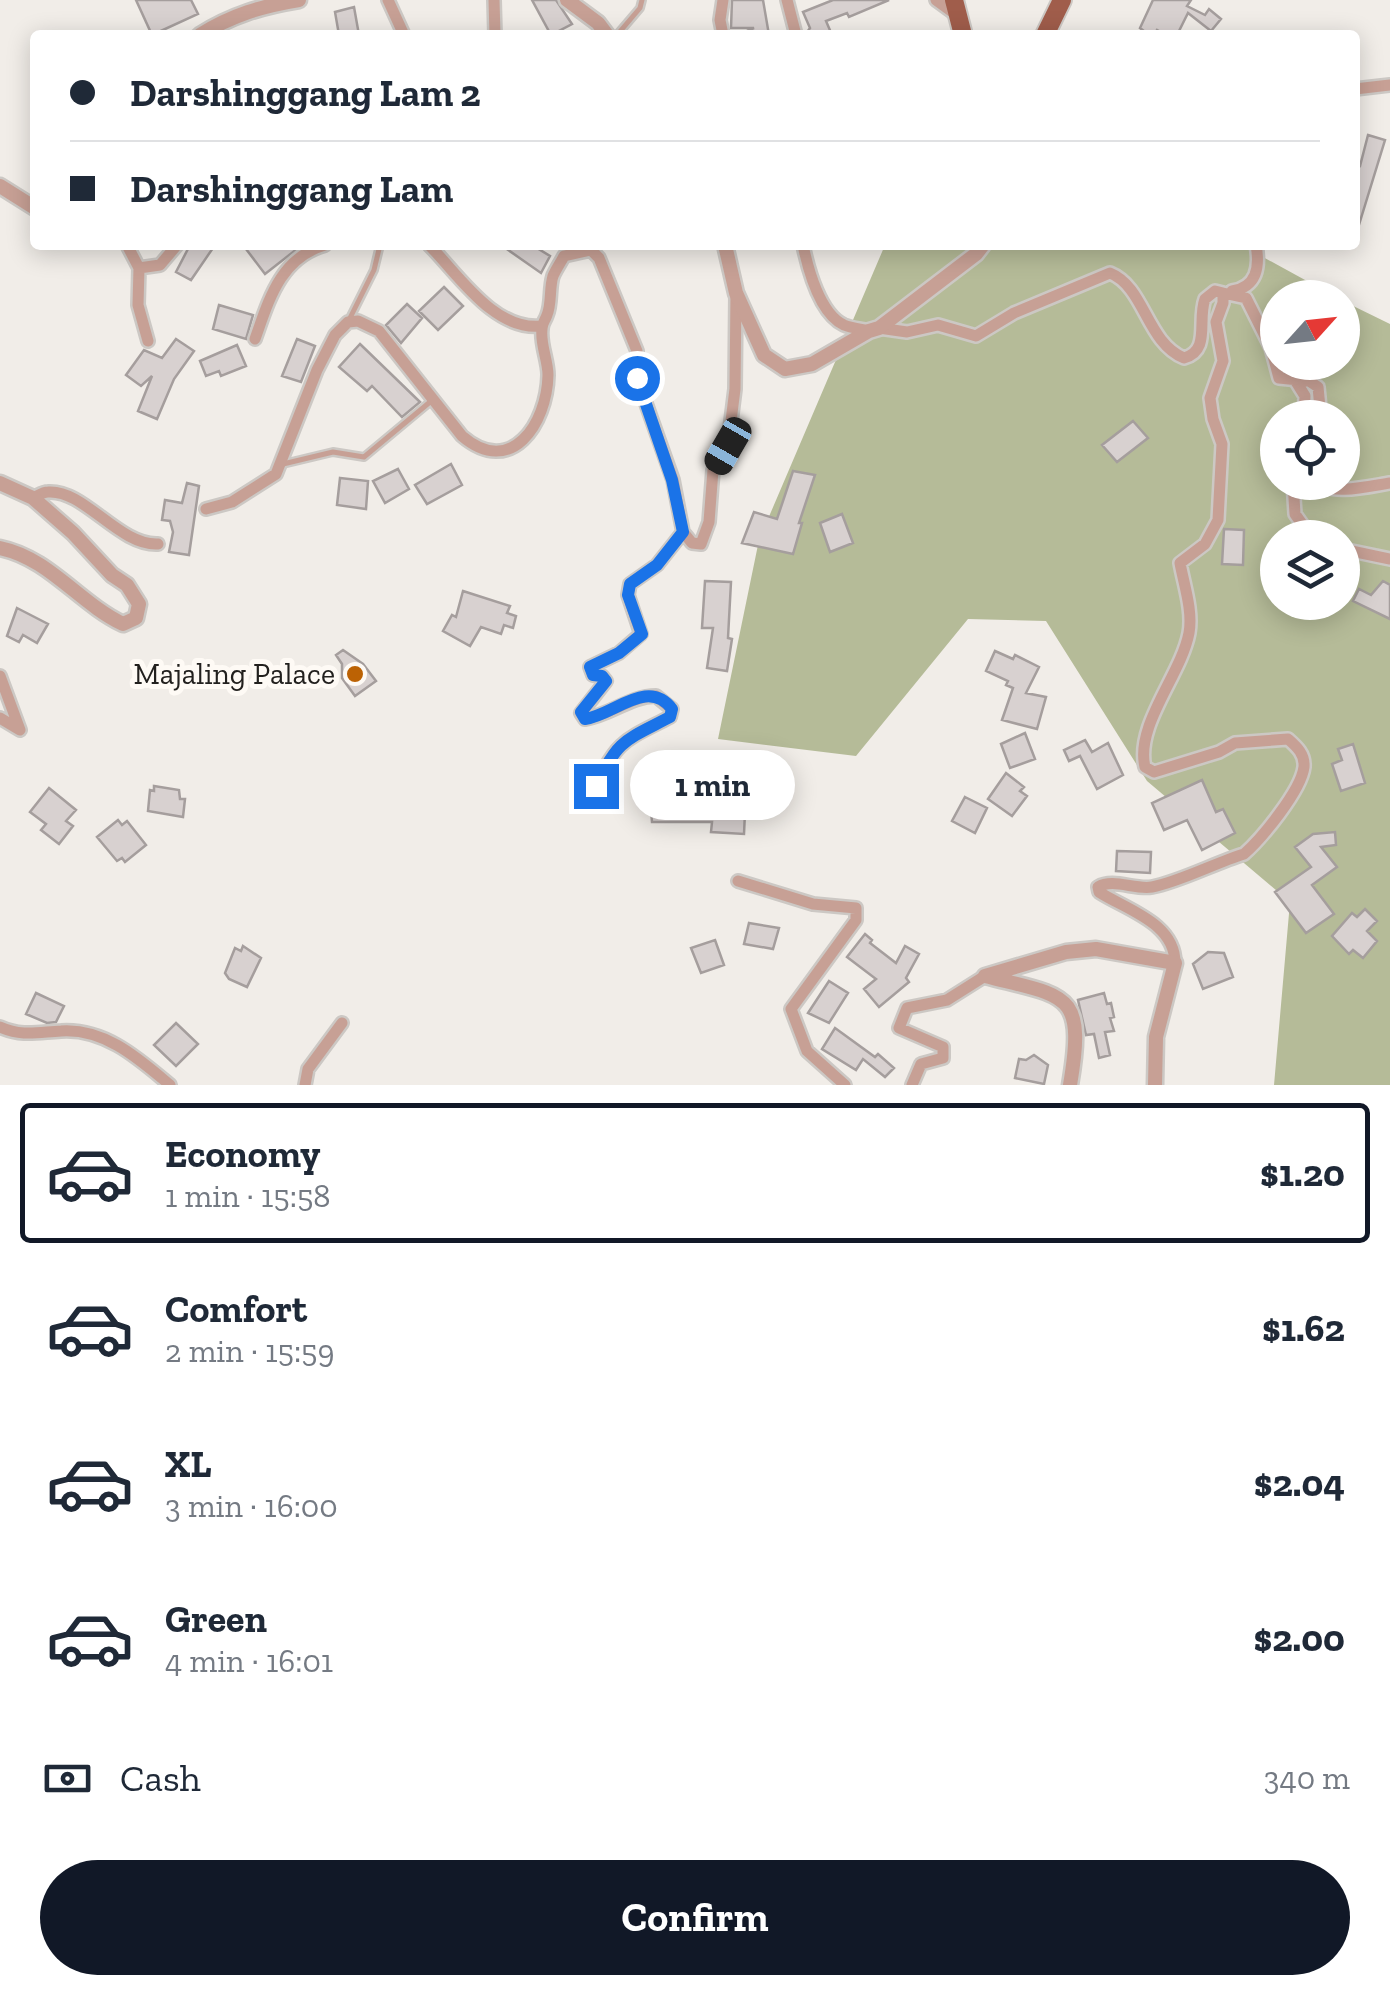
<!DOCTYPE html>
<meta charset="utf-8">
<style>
body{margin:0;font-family:"Zilla Slab",serif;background:#f2f2f3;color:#1f2937;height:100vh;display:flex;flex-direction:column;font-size:38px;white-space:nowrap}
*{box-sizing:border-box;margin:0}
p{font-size:32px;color:#747a83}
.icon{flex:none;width:55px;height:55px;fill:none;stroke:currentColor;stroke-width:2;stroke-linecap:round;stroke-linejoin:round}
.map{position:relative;height:1085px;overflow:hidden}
.panel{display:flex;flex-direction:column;background:#fff;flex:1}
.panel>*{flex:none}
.banner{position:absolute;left:30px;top:30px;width:1330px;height:220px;border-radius:10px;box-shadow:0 5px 25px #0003;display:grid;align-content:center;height:220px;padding:0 40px;background:#fff}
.needle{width:65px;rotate:63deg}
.fabs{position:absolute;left:1260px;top:280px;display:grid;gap:20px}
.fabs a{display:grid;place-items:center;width:100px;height:100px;border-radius:50%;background:#fff;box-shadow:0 5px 25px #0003;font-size:50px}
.end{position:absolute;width:45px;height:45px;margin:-22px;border:12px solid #1a73e8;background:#fff;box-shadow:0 0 0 5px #fff}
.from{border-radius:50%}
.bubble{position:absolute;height:70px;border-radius:35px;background:#fff;box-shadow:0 5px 25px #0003;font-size:32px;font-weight:800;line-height:70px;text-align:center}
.car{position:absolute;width:30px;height:60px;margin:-30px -15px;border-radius:12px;box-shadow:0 0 8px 2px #0007;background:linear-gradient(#222 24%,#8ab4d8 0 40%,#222 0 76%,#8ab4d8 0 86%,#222 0)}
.banner b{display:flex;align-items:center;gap:35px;height:95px;font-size:38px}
.banner b+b{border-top:2px solid #e0e1e3}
.banner i{width:25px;height:25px;background:#1f2937}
ul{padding:18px 0 0;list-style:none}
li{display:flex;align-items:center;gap:30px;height:140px;margin:0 20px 15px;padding:0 20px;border:5px solid transparent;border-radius:10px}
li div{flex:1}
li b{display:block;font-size:38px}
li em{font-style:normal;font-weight:800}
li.on{border-color:#111827}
li>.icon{width:90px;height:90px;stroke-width:1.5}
.pay{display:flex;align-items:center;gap:25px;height:110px;padding:0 40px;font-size:38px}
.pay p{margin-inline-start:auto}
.action{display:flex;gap:20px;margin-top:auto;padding:20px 40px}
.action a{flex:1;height:115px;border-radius:60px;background:#111827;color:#fff;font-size:40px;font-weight:800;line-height:115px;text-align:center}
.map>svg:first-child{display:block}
</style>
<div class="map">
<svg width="1390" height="1085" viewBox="0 0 1390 1085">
<rect width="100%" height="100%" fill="#f1ede8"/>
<path fill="#b5bb98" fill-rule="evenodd" d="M885 245H1241L1336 297 1278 298V362H1342L1343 301 1390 324V1085H1274L1290 902 1147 781 1046 621 968 619 856 756 718 739 759 540ZM1278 418H1342V482H1278ZM1278 538H1342V602H1278Z"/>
<path fill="#d8d1d0" stroke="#a59e9d" stroke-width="2.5" d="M136 0H191L198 14 152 35Z
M532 0H556L572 24 551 35Z
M732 0H763L769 35H738L754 28H731Z
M833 0H889L849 17 847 13 826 21 832 35H805L810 28 803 12Z
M1153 0H1191L1187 6 1205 15 1209 9 1221 19 1211 31 1188 13 1177 35H1166L1157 30 1154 35H1149L1140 28Z
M354 7 359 35H339L335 12Z
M1368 135 1385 140 1358 228 1355 227V165L1360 166Z
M190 245H215L191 280 176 272Z
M243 245H302L265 274Z
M501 245H532L550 256 541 273Z
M444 287 463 306 438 330 419 311Z
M407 304 422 318 401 343 386 325Z
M219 305 253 315 246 339 213 329Z
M176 339 194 351 174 379 157 419 138 411 152 376 141 386 126 375 144 350 162 358Z
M297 339 315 346 301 382 282 376Z
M360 344 420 402 402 417 372 386 367 391 339 367Z
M237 345 246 366 221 376 219 371 206 376 200 361Z
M1133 421 1148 438 1117 462 1102 445Z
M451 464 462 485 427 504 415 485Z
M398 469 409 489 385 503 373 481Z
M793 471 815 475 799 523H802L793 554 742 543 754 512 777 519Z
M340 478 368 481 366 509 337 505Z
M187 483 199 486 189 555 169 552 173 532 170 521 162 520 165 500 182 503Z
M842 514 853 543 830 552 820 523Z
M1224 529 1244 530 1243 565 1222 564Z
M705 581 731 582 728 638 732 639 727 671 707 668 713 628H702Z
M1383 581 1390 585V619L1353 601 1359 589 1371 595Z
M463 591 510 606 507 613 516 616 513 628 504 625 501 634 481 627 470 646 443 631 452 615 456 617Z
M17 608 48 624 37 643 23 635 19 642 7 636Z
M343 650 363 664 376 681 355 696 342 678V664L336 655Z
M995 651 1013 659 1015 655 1039 667 1026 693 1046 697 1037 729 1002 720 1013 688 1006 685 1008 681 986 671Z
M1025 733 1035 759 1010 768 1001 744Z
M1085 740 1092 752 1108 743 1123 775 1097 789 1080 756 1069 761 1064 750Z
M1353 744 1365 783 1341 791 1332 764 1342 760 1338 749Z
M1006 773 1024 787 1020 791 1027 796 1012 816 988 799Z
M1202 780 1216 812 1223 809 1235 833 1202 850 1187 820 1164 830 1152 803Z
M154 786 179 790 180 799H185L183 817 148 811 150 790 154 791Z
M49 788 76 810 66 821 73 826 59 844 41 830 46 824 30 812Z
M965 797 987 808 975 833 952 821Z
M739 799V811L745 812 744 834 711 832 712 822H652L651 810 672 809V800Z
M118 820 122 825 127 821 146 845 125 862 122 858 117 861 97 837Z
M1335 832 1336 845 1321 847 1337 867 1312 885 1334 914 1306 933 1275 892 1311 867 1295 847 1313 834Z
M1117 851 1151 852 1150 873 1116 871Z
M1365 909 1377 921 1367 931 1377 941 1363 958 1353 950 1349 954 1332 936 1352 913 1357 917Z
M749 923 779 928 773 949 744 944Z
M865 934 872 940 870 943 896 963 905 946 919 954 906 978 909 982 879 1007 864 989 876 979 847 957Z
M715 940 724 965 701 973 691 948Z
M243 946 261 958 247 987 229 979 225 973 235 948 241 951Z
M1208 952 1224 953 1233 977 1203 989 1193 964Z
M829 981 848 993 829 1023 808 1013Z
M36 993 64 1006 56 1022 47 1023 26 1014Z
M1104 993 1107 1004 1111 1003 1114 1017 1110 1018 1114 1031 1105 1032 1110 1055 1099 1058 1094 1034 1086 1035 1078 1000Z
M176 1023 198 1044 176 1066 154 1045Z
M835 1028 875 1057 878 1054 894 1068 885 1077 863 1059 856 1070 822 1049Z
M1034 1055 1048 1065 1044 1084 1015 1078 1019 1059 1026 1060Z"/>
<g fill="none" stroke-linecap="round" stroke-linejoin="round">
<g stroke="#ccc8c4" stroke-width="10">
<path id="service" d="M617 35 640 8 642 0
M349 320 374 270 380 245
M283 464 333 452 364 457 430 402"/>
</g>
<g stroke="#ccc8c4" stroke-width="16">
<path id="minor" d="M388 0 404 35
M494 0 495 35
M787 0 796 35
M936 0 958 16
M723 35 720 20 723 0
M1355 89 1390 85
M127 245 139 268 160 265 177 245
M429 245C458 274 494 331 541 326
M803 245C808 269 820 314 844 325 851 328 861 329 869 331
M564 256 591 250 599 258 637 351V378L673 480 683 532 692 543 701 544 709 522 713 470 728 445 735 389 736 293
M139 268 138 305 148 341
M1232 291C1257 287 1260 267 1256 245
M1223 293 1246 298 1271 348 1279 378 1309 381 1318 387 1321 418
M879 328 907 332 938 325 976 336 1014 313 1110 273C1145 287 1146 342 1184 358 1211 351 1197 320 1205 299L1215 291 1223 293V303L1216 322 1223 361 1210 398 1213 419 1222 444 1218 520 1205 544 1180 563C1184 585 1193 611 1189 633 1181 675 1135 725 1145 767L1154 772 1219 752 1235 743 1288 739C1297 747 1305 754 1304 767 1301 791 1261 839 1244 854 1215 863 1179 882 1152 887 1135 890 1113 878 1098 887L1099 892C1127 910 1175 923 1175 963
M255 339C269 300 280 258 325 245
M1295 380 1305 396 1304 418
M1293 482 1295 514 1312 538
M1316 482C1331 496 1370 486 1390 483
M33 498C38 496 42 492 48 492 84 489 119 546 158 544
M206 509 232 502 276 474 317 370 335 335 348 322 358 321 379 331 462 436C511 478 547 424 548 375 548 360 540 344 542 329 542 323 545 321 547 315 552 303 549 289 553 276 556 269 561 262 564 256
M1342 549 1390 559
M0 676 20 730 0 718
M596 785C618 739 626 740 670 717L672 709 656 696C630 696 611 715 585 719L581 713 606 681 602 676 593 675 590 667 619 653 641 634 628 595 630 584 657 565 683 532
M738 881 813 904 856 908V920L791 1009 807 1051 845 1085
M0 1027C22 1037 39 1032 61 1031 105 1028 139 1059 170 1085
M305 1085 308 1069 342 1023
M912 1085 921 1064 943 1058V1047L899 1028 907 1008 947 1000 985 976"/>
</g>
<g stroke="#ccc8c4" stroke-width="19">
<path id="tertiary" d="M567 0 598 23 607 35
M200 35C232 15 262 6 299 0
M0 186 35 208
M725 245 736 293 764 355 785 369 812 364 869 331 879 328 976 254 983 245
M0 483 33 498 73 533 112 575 127 585 139 604 136 618 123 624C79 603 49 558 0 548
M1070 1085C1086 991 1067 997 985 976L1066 952 1096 949 1175 963 1156 1037 1155 1085"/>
</g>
<g stroke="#ccc8c4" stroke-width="22">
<path id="primary" d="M954 0 963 35
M1045 35 1062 0"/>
</g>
<use href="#service" stroke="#c7a095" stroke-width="5"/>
<use href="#minor" stroke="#c7a095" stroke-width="11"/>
<use href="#tertiary" stroke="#c7a095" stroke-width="14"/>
<use href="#primary" stroke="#a05d4b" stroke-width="18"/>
</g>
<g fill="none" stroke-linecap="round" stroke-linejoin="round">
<path stroke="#1a73e8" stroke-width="12" d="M596 786C618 739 626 740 670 717L672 709C648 677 614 715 585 719L581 712 606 681 602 676 593 675 590 667 619 653 642 634 628 595 630 584 657 565 683 532 672 480 637 378"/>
</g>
<circle fill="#bc6204" stroke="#fefaf5" stroke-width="4" cx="355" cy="674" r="10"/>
<g text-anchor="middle" stroke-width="10" stroke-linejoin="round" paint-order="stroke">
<g font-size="30" fill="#22201e" stroke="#fefaf5" text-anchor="end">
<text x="335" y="684">Majaling Palace</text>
</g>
</g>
</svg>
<div class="fabs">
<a><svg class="needle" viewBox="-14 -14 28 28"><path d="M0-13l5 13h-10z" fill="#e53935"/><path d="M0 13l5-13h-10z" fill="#747a83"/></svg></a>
<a><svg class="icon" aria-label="locate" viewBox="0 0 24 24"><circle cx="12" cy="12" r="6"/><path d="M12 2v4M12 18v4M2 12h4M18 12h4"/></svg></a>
<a><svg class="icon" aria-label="layers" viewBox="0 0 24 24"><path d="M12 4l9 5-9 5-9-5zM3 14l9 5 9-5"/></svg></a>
</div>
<i class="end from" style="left:637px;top:378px"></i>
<i class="end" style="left:596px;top:786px"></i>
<div class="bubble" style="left:630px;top:750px;width:165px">1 min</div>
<i class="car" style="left:728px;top:446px;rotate:210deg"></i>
<div class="banner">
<b><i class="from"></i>Darshinggang Lam 2</b>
<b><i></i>Darshinggang Lam</b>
</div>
</div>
<section class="panel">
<ul>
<li class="on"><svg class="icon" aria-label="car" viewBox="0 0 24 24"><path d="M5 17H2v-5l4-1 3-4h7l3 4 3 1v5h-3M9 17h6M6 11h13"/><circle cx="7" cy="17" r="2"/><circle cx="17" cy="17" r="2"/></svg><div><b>Economy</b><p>1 min · 15:58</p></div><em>$1.20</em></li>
<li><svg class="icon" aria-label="car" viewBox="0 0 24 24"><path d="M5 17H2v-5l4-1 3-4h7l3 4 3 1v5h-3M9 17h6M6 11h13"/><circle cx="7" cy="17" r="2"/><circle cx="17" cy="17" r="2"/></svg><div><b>Comfort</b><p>2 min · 15:59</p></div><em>$1.62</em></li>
<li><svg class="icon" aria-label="car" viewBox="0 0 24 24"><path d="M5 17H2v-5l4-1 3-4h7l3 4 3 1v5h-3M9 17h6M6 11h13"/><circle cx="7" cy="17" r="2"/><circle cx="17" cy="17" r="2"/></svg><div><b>XL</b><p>3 min · 16:00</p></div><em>$2.04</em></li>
<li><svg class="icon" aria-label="car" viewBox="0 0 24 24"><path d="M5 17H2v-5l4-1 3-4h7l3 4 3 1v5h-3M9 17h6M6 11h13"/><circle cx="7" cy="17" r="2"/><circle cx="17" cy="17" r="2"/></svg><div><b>Green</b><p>4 min · 16:01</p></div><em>$2.00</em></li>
</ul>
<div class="pay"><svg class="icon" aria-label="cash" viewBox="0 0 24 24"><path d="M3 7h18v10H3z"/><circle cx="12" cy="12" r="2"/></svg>Cash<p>340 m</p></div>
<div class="action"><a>Confirm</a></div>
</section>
